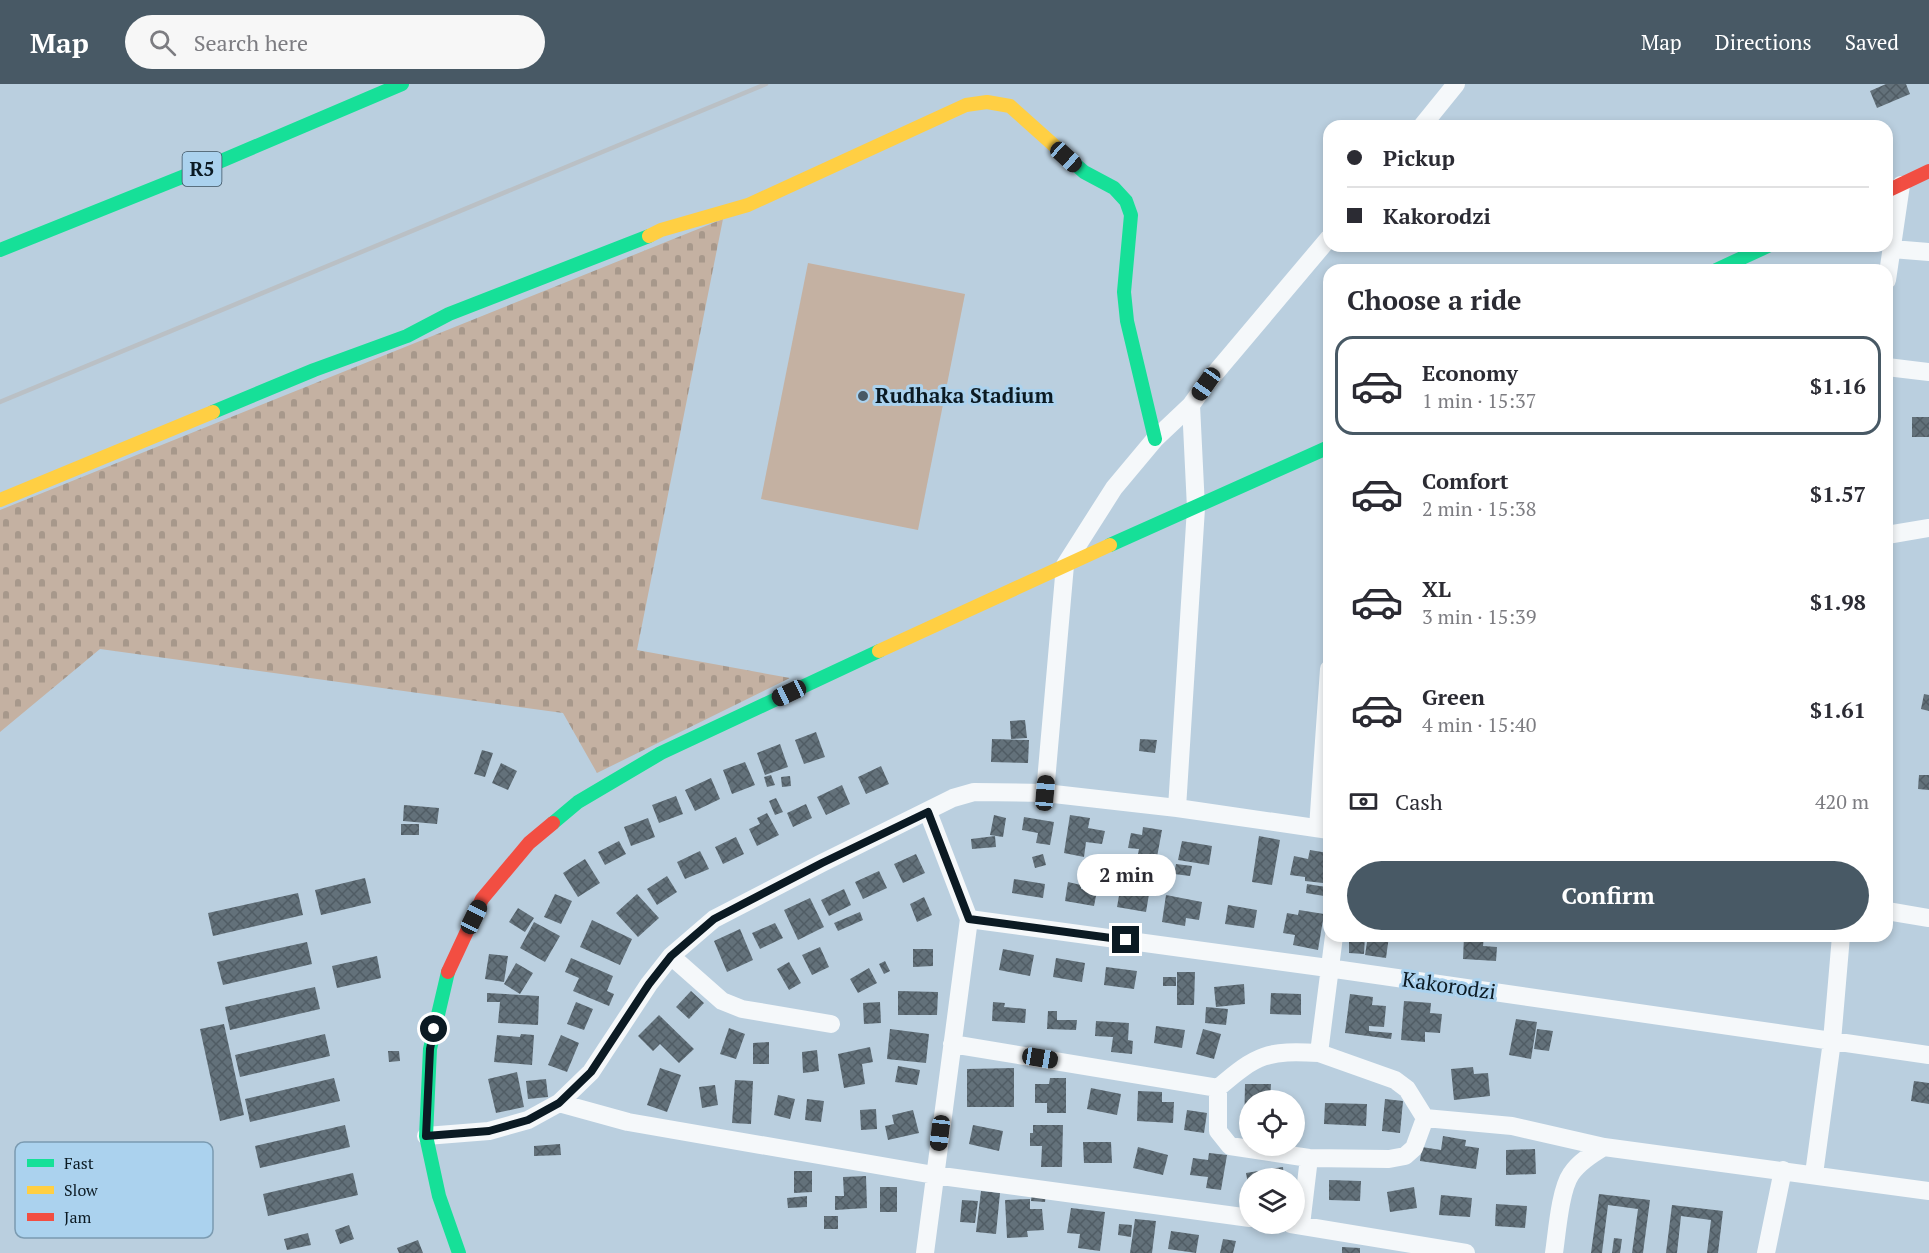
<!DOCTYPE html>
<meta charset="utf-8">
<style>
body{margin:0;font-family:"PT Serif",serif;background:#f7f7f7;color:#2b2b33;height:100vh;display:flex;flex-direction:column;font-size:22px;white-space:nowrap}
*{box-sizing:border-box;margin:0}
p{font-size:20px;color:#7c7c81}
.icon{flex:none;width:33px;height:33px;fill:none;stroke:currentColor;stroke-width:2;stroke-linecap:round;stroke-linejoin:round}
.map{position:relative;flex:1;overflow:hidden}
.details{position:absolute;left:1323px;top:180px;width:570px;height:678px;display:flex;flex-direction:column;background:#fff;border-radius:18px;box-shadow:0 3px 9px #0003}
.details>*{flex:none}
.banner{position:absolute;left:1323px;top:36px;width:570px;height:132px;border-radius:18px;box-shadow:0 3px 9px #0003;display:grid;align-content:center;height:132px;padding:0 24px;background:#fff}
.controls{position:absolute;left:1239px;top:1006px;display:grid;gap:12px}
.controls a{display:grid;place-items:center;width:66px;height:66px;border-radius:50%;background:#fff;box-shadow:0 3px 9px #0003;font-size:30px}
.end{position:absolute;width:27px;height:27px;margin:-14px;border:8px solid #0b1a23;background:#fff;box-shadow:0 0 0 3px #fff}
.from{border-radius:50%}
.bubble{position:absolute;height:42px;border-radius:21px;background:#fff;box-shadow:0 3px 9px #0003;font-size:20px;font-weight:600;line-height:42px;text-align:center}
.car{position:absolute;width:18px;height:36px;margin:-18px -9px;border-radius:8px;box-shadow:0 0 4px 2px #0007;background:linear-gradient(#222 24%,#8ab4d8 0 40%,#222 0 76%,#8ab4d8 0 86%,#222 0)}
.banner b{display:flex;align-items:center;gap:21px;height:57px;font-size:22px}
.banner b+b{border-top:2px solid #e1e1e2}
.banner i{width:15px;height:15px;background:#2b2b33}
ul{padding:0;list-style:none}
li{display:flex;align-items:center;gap:18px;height:99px;margin:0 12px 9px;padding:0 12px;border:3px solid transparent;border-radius:18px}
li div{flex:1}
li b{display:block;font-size:22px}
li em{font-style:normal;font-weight:600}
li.selected{border-color:#485965}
li>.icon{width:54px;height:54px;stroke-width:1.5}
h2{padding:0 24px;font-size:27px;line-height:72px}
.pay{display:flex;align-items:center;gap:15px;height:66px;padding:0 24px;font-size:22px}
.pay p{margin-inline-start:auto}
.action{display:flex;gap:12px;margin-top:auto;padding:12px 24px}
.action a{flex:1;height:69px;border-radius:36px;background:#485965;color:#fff;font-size:24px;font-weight:600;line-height:69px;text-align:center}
header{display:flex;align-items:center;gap:36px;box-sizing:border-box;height:84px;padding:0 30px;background:#485965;color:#fff}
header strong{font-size:28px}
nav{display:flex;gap:33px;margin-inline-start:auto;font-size:21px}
.search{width:420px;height:54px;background:#f7f7f7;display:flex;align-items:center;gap:15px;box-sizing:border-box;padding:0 21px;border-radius:33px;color:#7c7c81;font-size:22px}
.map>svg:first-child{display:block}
</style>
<header>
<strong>Map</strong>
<div class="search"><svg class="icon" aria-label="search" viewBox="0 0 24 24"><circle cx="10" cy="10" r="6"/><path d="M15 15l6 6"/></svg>Search here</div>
<nav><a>Map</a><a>Directions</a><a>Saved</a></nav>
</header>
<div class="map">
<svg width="1929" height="1169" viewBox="0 0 1929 1169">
<defs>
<pattern id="cemetery-stones" width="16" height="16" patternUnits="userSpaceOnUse" patternTransform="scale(1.5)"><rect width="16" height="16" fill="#c4b1a2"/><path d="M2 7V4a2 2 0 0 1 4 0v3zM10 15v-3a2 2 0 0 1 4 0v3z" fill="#a7988b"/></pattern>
<pattern id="building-cross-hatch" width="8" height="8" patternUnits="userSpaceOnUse" patternTransform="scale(1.5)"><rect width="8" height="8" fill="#63717a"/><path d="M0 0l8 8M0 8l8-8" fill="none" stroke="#505c64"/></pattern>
</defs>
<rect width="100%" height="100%" fill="#bacfdf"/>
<path fill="url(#cemetery-stones)" d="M723 135 637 566 790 594 597 689 563 629 100 565 0 648V426Z"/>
<path fill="#c4b1a2" d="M808 179 965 210 918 446 761 415Z"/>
<path fill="url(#building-cross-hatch)" d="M1886 0H1906L1910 10 1877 24 1870 7Z
M1912 333H1929V353H1912Z
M1924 610 1929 611V627L1921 625Z
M1025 636 1027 654 1011 655 1010 637Z
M816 648 825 673 804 680 795 656Z
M992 655 1029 656 1028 679 991 678Z
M1140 655 1157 656 1155 669 1139 667Z
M780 660 788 683 765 691 757 669Z
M482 666 493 669 485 693 474 690Z
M745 678 755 701 732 710 723 686Z
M501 679 517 687 508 706 492 699Z
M881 682 889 700 866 710 858 693Z
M771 691 775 701 767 703 764 693Z
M1919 691H1929V706L1918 705Z
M790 692 791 702 782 703 781 693Z
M711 694 720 715 695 727 685 706Z
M842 701 850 720 826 731 817 713Z
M676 712 683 730 659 739 652 721Z
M776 714 783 728 775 731 769 717Z
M806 720 812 734 793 743 787 729Z
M404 721 439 724 437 740 403 737Z
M767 729 779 751 757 762 749 745 760 740 757 734Z
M994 731 1006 734 1003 753 990 751Z
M1070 731 1090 734 1088 744 1105 747 1102 760 1086 758 1084 773 1064 769Z
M1024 733 1054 738 1050 761 1036 759 1038 749 1022 746Z
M648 734 655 753 631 762 624 743Z
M401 740H419V751H401Z
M1143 743 1162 746 1157 773 1138 770 1139 765 1128 764 1131 749 1142 751Z
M995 752 996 763 972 765 971 755Z
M1259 752 1280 756 1272 801 1252 798Z
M736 753 744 770 723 780 715 763Z
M619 757 626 770 605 781 598 768Z
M1182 757 1212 762 1209 781 1178 776Z
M1310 766 1328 769 1323 799 1305 797V793L1290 791 1294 772 1308 775Z
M700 767 709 785 685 795 677 778Z
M916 770 925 789 903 799 894 780Z
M1043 770 1046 781 1035 784 1032 773Z
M585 775 600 799 578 813 563 789Z
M1143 778 1160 780 1158 793 1141 790Z
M1176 780 1192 782 1190 792 1174 790Z
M1089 783 1109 784V793L1089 792Z
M879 787 887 804 863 815 855 798Z
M667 792 677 808 657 821 647 805Z
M365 794 371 819 321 831 315 806Z
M1014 795 1045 800 1043 814 1012 809Z
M1068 798 1081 801V805L1097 807 1094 822 1065 817Z
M1307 800 1326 803 1324 812 1306 809Z
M844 805 851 821 829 832 821 816Z
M1120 806 1140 810V808L1149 810 1146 828 1117 823Z
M298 809 303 831 213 852 208 829Z
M555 810 572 817 561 840 544 833Z
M637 810 659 834 638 853 616 829Z
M1166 811 1202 818 1199 836 1186 834 1185 842 1162 838Z
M924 813 932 831 917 838 910 820Z
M810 814 824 843 798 856 784 826Z
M1228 821 1257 826 1254 844 1225 840Z
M518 824 534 834 525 848 509 838Z
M1299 826 1324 830 1318 866 1293 861 1295 851 1283 849 1287 829 1298 831Z
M860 828 863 836 838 847 834 839Z
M592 836 632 855 620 881 580 863Z
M534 838 560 852 545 878 520 864Z
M775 839 783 854 760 865 752 849Z
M740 845 753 876 727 888 714 857Z
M1349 852H1365L1364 870 1349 869Z
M1368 852H1389L1386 874 1365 871Z
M1464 852H1484L1483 862 1497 863 1496 877 1463 875Z
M307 858 312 880 223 901 217 878Z
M820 863 829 883 812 891 802 871Z
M913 865H933V882L913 883Z
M1003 865 1034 871 1030 892 999 886Z
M489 870 508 872 504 898 485 895Z
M377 872 381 894 337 904 332 882Z
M571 874 613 892 607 907 614 910 609 922 573 907 579 894 565 888Z
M1056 874 1085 879 1082 898 1053 893Z
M885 877 890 887 884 890 879 880Z
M789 878 801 899 789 906 777 885Z
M516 879 533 889 520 910 504 900Z
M1106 883 1137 887 1134 905 1104 901Z
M869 884 877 899 858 909 850 895Z
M1177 888H1195L1194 921H1177Z
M1163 893H1176V902H1163Z
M1244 900 1245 920 1216 923 1214 903Z
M315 903 320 925 230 946 225 923Z
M691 907 704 919 689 935 676 923Z
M898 907 938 908 937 931H898Z
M487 909 539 912 538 941 498 939 500 918H487Z
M1271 909 1301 910V931L1270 930Z
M1350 910 1373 913 1372 921 1386 922 1384 943 1369 942V947L1392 949 1391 955 1345 949Z
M1404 917 1431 919 1430 929 1442 930 1440 949 1425 948V958L1401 956Z
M576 918 593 925 584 946 567 940Z
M880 918 881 939 864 940 863 919Z
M993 918 1005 919 1004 923 1026 925 1025 939 992 937Z
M1206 923 1228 925 1226 941 1205 939Z
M1048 927H1057V936H1077L1076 946 1047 945Z
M659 931 694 965 679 979 660 960 653 967 638 952Z
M1516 935 1537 938 1531 975 1509 971Z
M1096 937 1129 939 1128 956 1133 957 1132 970 1111 968 1113 953 1095 952Z
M224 940 244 1031 220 1037 200 945Z
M1156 942 1185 946 1182 964 1154 959Z
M729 944 745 950 736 975 720 970Z
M890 945 929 950 926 979 887 975Z
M1203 945 1221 950 1214 975 1196 970Z
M1537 945 1553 947 1549 967 1534 965Z
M325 950 330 972 240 993 235 971Z
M521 950 534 951 532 981 494 978 497 951 520 953Z
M561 951 579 959 567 988 548 981Z
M769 958V980H753V959Z
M870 963 873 978 862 980 865 1000 844 1004 838 970Z
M817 966 819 987 803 989 802 968Z
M388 967H399L400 977 389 978Z
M898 982 920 986 917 1001 895 998Z
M1473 983 1474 990 1488 989 1490 1012 1454 1016 1451 985Z
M660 984 681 991 667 1028 647 1021Z
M1014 984V1023H967V985Z
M517 988 524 1023 496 1029 488 995Z
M334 994 340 1017 250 1038 245 1015Z
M1050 994H1066V1029H1047V1019H1035V1000H1049Z
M546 995 548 1013 528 1015 526 997Z
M735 996 753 997 751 1040 732 1039Z
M1914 997 1929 999V1020L1911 1017Z
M1245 1000H1271L1270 1017H1250V1048L1244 1047Z
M715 1001 718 1021 702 1024 699 1003Z
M1091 1004 1121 1010 1117 1031 1087 1025Z
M1138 1007 1162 1008V1018H1174L1173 1039 1137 1037Z
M778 1011 795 1015 790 1035 774 1031Z
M807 1015 824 1017 821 1038 805 1036Z
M1385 1015 1403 1017 1400 1049 1382 1047Z
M1325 1019 1367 1020 1366 1042 1324 1040Z
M876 1025 877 1045 861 1046 860 1026Z
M913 1026 919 1049 888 1056 885 1042 894 1040 892 1031Z
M1187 1026 1207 1029 1204 1049 1184 1046Z
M345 1041 350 1063 260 1084 255 1062Z
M973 1041 1003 1047 999 1067 969 1060Z
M1033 1041H1063L1062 1083H1041L1042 1062H1030V1049H1033Z
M1443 1052 1466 1056 1465 1062 1479 1064 1476 1085 1420 1077 1422 1063 1441 1066Z
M1083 1058H1111L1112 1079H1084Z
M560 1060 561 1071 534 1072V1062Z
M1138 1063 1168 1071 1163 1091 1133 1084Z
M1535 1065 1536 1090 1506 1091V1066Z
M1209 1069 1227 1071 1221 1106 1206 1104 1208 1093 1190 1091 1193 1074 1208 1076Z
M1283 1083 1284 1095H1250L1248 1100 1246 1089Z
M794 1087H812V1108L794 1109Z
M353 1089 358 1111 268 1132 263 1110Z
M866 1092 867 1124 835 1126V1112H844L843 1093Z
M1329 1096 1361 1097 1360 1117 1329 1116Z
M880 1103H897V1128H880Z
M1414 1103 1417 1124 1390 1128 1387 1108Z
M981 1107 1000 1109 996 1150 976 1148Z
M1032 1109 1046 1110 1045 1118 1031 1117Z
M1599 1110 1650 1116 1643 1169H1632L1638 1125 1608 1121 1602 1169H1591Z
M1441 1111 1472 1114 1470 1133 1439 1131Z
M807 1112V1123L788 1124 787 1114Z
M1030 1115V1125H1042L1044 1146 1027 1147 1028 1153 1007 1154 1005 1116Z
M962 1116 978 1117 975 1139 960 1138Z
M1496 1120 1527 1122 1525 1144 1495 1142Z
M1672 1121 1723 1127 1718 1169H1707L1711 1136 1681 1132 1677 1169H1666Z
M1071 1124 1105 1128 1100 1167 1078 1164 1080 1150 1067 1149Z
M824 1132H838V1145H824Z
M1135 1135 1156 1137 1152 1169H1130Z
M1119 1140 1132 1141 1131 1153 1118 1151Z
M349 1141 354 1155 340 1160 335 1146Z
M1171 1147 1199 1151 1196 1169 1168 1165Z
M308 1149 311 1161 287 1166 284 1155Z
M1614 1154 1622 1155 1620 1169H1612Z
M1223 1155 1236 1157 1233 1169H1220Z
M418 1156 423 1169H399L397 1164Z
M1342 1163 1360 1164V1169H1342Z"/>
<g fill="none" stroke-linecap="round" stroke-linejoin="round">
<path stroke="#f5f8fa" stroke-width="18" d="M1422 42 1456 0
M1892 165 1929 168
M1887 196 1901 101
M1887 283 1929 288
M1887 451 1929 444
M1045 709 1065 481 1114 404 1155 355 1191 321
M1177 724 1196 424 1191 321 1206 300 1329 154
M1318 744 1329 585
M1887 827 1929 834
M969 835 1328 884 1929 971
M1334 852 1319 969 1395 996 1407 1005 1425 1034 1512 1042 1604 1063
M671 872 722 917 742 925 831 940
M952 960 1218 1004V1047L1230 1062 1309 1074 1389 1075 1405 1072 1414 1064 1425 1034
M1218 1004C1257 970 1268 966 1319 969
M559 1019 628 1038 934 1091 1250 1134
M426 1052 489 1047 528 1036 559 1019 591 988 649 900 671 872 714 835 822 779 953 714 974 708 1045 709 1177 724 1329 746
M1814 1090 1832 957 1841 852
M1291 1140 1466 1169
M1301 1141 1309 1074
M925 1169 969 835 928 728
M1554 1169C1557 1149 1560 1106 1571 1090 1579 1078 1592 1070 1604 1063L1929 1107
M1766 1169 1783 1086"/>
<path stroke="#16e098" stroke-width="14" d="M1067 73 1084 88 1114 104 1126 117 1131 131 1124 208 1127 237 1155 355
M0 166 207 83 402 0
M1716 186 1768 162
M213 328 314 286 407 252 449 230 649 152
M1110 461 1329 363
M553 739 578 718 661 669 879 567
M448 888 430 965 426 1052 439 1112 459 1169"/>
<path stroke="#ffcf43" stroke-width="14" d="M649 152 661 146 748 121 966 21 987 18 1010 22 1067 73
M0 416 213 328
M879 567 1110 461"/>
<path stroke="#f24e42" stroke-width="14" d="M1887 107 1929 87
M448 888 482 815 529 759 553 739"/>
<path stroke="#bac0c5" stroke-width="4.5" d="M0 318 766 0"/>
</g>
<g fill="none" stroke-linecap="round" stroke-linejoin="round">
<path stroke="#0b1a23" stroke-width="8" d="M434 945 430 965 426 1052 489 1047 528 1036 559 1019 591 988 649 900 671 872 714 835 822 779 928 728 969 835 1126 856"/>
</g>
<circle fill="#485965" stroke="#abd2ee" stroke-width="2" cx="863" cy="312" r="6"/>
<g text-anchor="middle" stroke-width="6" stroke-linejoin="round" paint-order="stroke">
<rect fill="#abd2ee" stroke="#3b5160" stroke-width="1.5" x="182.5" y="68" width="39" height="34" rx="4.5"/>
<g font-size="20" font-weight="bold" fill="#0b1a23">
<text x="202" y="92">R5</text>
</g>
<g font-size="21" font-weight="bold" fill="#0b1a23" stroke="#abd2ee" text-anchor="start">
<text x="875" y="319">Rudhaka Stadium</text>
</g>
<g font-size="21" fill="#0b1a23" stroke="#abd2ee">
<text transform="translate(1449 902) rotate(8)" y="7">Kakorodzi</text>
</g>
</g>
<rect x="15" y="1058" width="198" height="96" rx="9" fill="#abd2ee" stroke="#7b9bb1" stroke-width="1.5"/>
<rect x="27" y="1075" width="27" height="8" fill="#16e098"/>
<rect x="27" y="1102" width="27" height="8" fill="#ffcf43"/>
<rect x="27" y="1129" width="27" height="8" fill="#f24e42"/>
<g font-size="16" fill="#0b1a23">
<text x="64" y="1085">Fast</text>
<text x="64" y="1112">Slow</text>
<text x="64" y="1139">Jam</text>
</g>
</svg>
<div class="controls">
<a><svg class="icon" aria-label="locate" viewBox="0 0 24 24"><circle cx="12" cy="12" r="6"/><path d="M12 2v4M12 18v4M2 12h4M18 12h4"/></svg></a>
<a><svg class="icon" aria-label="layers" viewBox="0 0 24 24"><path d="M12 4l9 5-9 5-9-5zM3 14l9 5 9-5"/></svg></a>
</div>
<i class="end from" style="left:434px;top:945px"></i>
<i class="end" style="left:1126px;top:856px"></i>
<div class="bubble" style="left:1077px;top:770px;width:99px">2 min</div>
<i class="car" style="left:1066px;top:73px;rotate:132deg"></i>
<i class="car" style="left:1206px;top:300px;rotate:215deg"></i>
<i class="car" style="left:789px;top:609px;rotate:245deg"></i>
<i class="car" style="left:1045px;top:709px;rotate:5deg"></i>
<i class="car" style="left:474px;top:833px;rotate:26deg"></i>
<i class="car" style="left:1040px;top:974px;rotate:99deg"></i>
<i class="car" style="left:940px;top:1049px;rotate:187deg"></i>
<div class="banner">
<b><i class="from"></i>Pickup</b>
<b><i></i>Kakorodzi</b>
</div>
<section class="details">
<h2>Choose a ride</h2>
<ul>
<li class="selected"><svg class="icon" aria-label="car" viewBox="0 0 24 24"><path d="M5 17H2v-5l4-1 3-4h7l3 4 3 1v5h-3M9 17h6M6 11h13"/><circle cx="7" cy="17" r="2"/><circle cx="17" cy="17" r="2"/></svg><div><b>Economy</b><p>1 min · 15:37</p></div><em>$1.16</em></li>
<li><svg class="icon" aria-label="car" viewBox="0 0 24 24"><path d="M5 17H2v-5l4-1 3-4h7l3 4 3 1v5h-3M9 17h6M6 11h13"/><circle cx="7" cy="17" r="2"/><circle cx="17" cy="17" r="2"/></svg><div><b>Comfort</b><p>2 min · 15:38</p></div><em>$1.57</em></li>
<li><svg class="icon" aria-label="car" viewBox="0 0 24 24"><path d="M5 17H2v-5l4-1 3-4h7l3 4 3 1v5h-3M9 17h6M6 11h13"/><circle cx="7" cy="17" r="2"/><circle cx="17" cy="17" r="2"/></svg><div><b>XL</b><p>3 min · 15:39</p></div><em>$1.98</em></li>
<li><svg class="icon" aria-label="car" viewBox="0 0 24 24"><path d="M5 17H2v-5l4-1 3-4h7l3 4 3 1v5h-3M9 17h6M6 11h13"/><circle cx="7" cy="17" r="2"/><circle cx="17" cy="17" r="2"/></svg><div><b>Green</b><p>4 min · 15:40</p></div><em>$1.61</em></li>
</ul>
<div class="pay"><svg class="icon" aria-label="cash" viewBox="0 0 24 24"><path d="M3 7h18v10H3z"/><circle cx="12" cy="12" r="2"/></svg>Cash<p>420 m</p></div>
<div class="action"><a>Confirm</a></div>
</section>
</div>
